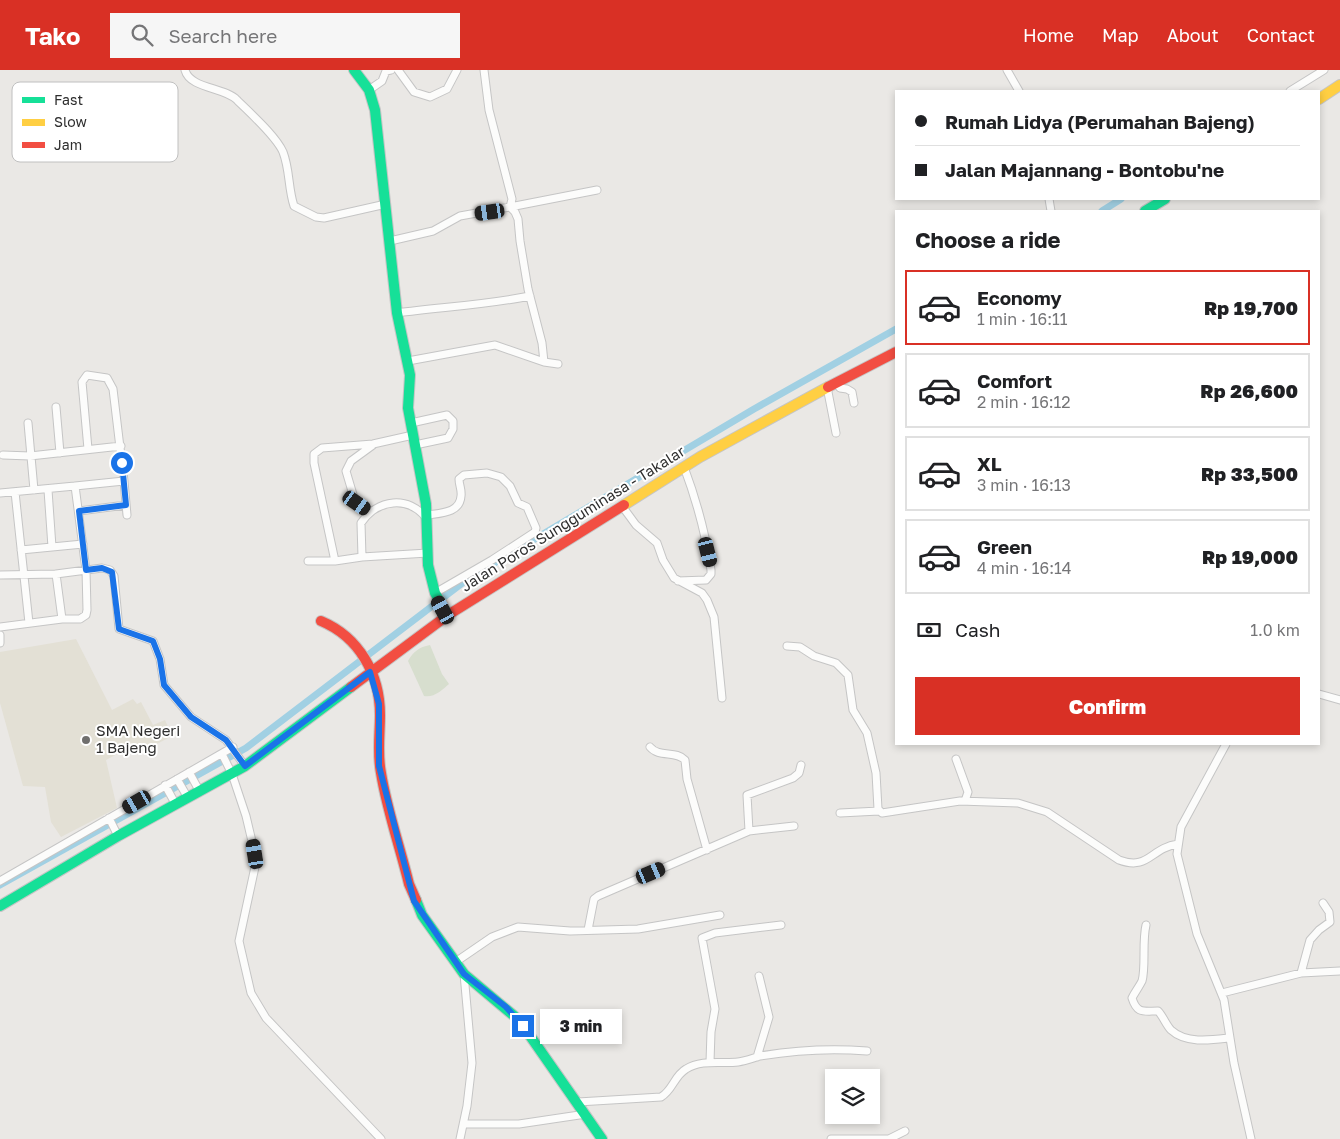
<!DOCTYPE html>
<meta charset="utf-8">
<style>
body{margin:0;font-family:"Golos Text",sans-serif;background:#f6f6f6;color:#202124;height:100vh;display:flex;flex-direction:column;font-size:19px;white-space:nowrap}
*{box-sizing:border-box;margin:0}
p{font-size:16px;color:#757577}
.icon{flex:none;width:28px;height:28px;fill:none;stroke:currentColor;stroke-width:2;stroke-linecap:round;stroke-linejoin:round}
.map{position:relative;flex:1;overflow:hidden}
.details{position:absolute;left:895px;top:140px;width:425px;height:535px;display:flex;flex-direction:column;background:#fff;border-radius:0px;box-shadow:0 2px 8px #0003}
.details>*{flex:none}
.hud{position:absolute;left:895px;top:20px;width:425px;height:110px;border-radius:0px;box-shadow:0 2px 8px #0003;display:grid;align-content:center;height:110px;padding:0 20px;background:#fff}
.tools{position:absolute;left:825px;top:999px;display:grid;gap:10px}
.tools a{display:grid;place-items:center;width:55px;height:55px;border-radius:0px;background:#fff;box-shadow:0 2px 8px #0003;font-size:25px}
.end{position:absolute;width:22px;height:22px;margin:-11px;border:6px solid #1a73e8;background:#fff;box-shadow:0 0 0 2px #fff}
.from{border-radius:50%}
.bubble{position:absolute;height:35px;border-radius:0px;background:#fff;box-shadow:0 2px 8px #0003;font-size:16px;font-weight:800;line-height:35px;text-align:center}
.car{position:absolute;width:15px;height:30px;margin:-15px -8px;border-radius:6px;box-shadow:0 0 4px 1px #0007;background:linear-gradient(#222 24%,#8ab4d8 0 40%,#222 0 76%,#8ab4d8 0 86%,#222 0)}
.hud b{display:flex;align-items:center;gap:18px;height:48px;font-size:19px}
.hud b+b{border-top:1px solid #e0e0e0}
.hud i{width:12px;height:12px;background:#202124}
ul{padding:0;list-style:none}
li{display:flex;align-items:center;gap:15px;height:75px;margin:0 10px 8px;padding:0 10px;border:2px solid #e0e0e0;border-radius:0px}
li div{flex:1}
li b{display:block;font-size:19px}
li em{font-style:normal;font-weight:800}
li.current{border-color:#d93025}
li>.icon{width:45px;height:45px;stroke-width:1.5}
h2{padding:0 20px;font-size:22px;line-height:60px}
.pay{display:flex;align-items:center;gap:12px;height:55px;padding:0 20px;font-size:19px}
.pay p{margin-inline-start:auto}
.cta{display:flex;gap:10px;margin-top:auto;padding:10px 20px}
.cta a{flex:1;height:58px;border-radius:0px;background:#d93025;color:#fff;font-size:20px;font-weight:800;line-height:58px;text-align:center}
header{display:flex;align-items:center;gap:30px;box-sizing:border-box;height:70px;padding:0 25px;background:#d93025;color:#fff}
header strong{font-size:24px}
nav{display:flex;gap:28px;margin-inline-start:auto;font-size:18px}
.search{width:350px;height:45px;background:#f6f6f6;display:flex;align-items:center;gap:12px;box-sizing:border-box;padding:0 18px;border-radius:0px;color:#757577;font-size:19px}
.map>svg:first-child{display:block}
</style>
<header>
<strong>Tako</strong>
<div class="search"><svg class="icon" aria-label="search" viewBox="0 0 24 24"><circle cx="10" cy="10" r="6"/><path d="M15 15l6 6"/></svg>Search here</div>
<nav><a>Home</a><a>Map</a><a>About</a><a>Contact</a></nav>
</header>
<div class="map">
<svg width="1340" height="1069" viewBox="0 0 1340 1069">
<rect width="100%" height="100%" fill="#eae8e5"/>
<path fill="#e3e0d5" d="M76 569 112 640 133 629 137 634 141 632 153 655 165 650 172 666 138 684 134 675 106 690 117 738 61 767 51 752 45 717 23 716 0 633V582Z"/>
<path fill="#d7dece" d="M430 575 442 604 449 614C442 620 434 628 424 626L408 591C413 582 419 577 430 575Z"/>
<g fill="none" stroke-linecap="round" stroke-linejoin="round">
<path stroke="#a1d0e3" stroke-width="7" d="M1102 141 1121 129
M0 815 246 678 469 508 754 339 896 259"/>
<g stroke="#c5c5c5" stroke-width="9">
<path id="street" d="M185 0C190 19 225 17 237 30 250 43 276 66 283 82 290 100 288 118 294 136L316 147 324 148 386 134
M398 0 414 22 430 27 447 19 457 0
M484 0 489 40 512 129 510 137 597 120
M1007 0 1019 21
M369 20 382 11 386 1 391 0
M1290 21 1324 0
M1049 129 1051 141
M390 171 433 161 460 146 510 137 515 142 518 149 520 171 528 219 542 273 544 292 495 275 408 291
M397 243C442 237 486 235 530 226
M544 292 558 294
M836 313 840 318 847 319 852 322 854 333
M827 317 836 363
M56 337 60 383
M28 353 34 420
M411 353 447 345 453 351V359L448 368 415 375
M88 379 82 312 87 305 107 308 113 319 124 411
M3 385 30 386 121 376
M75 416 124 411 127 445
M48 420 52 477
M15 422 29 553
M0 423 75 416 86 500 87 540 86 545 80 549H62
M622 436 636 455 657 473 663 490 674 508 702 523 707 530 714 547 722 628
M79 441 126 435
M371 442 354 428 346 401 351 391 373 375
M428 445C441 443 460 443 461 426 462 420 459 415 459 409L464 405 487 403 501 407 510 416 518 433 527 437 536 458 535 462 492 490 435 523
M21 480 83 474
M362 487 428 483
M308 491H335L362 487 361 453C377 429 409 425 427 449
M335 491 314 393V384L322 378 373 374 413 365
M0 505 56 504 102 498 110 500 114 506 119 559 153 571 160 589 164 615 191 647 226 670 245 696
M678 511 706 510 711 504V500C706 466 696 429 684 397
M0 557 62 549 56 504
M0 565V573
M787 576 800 577 814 586 836 593 848 605 853 640 867 663 876 703 878 739 882 743 960 731 1018 733 1047 742 1119 790C1149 801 1150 778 1178 774
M1319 624 1340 630
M1226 674 1181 757 1177 784 1197 864 1224 930 1234 993 1251 1069
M650 677C659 688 676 680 685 690L687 709 707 780
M222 684 232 704 246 746 255 784V797L239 871 251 923 266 948 381 1069
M956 689 968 722 965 731
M189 702 200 722
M177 709 188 728
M165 715 176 735
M840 743 879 741
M109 748 118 766
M749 761 794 756
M0 811 233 677
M1146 855C1142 872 1146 897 1142 911 1139 917 1135 922 1132 928 1137 944 1143 941 1158 941 1163 946 1166 955 1171 960 1186 974 1212 970 1229 968
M588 860 594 829 598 826 749 761 747 725 793 708 799 703 801 695
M457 891 492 867 518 857 570 861 638 859 720 845
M1301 903 1310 870 1319 860 1330 852 1329 842 1323 833
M1222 923 1301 903 1340 901
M757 987 769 947 759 906
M710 992 711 962 715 939 702 868 715 863 781 855
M578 1032 661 1027C673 1020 674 1006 686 999 702 989 721 994 738 992 746 991 753 988 760 986 796 980 831 978 867 981
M464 1054H519L586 1044
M460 1069 467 1036 472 993 464 904
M831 1069H888
M889 1069 905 1061"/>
</g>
<g stroke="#c5c5c5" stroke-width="12">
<path id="fast" d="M354 0 369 20 375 40 397 243 410 305 408 338 426 434 428 495 435 523 448 545
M1145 141 1165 129
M416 830 422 845 464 904 519 950 602 1069
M0 836 118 766 245 696 351 617"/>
</g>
<g stroke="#c5c5c5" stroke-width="12">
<path id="slow" d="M1319 29 1340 15
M624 435 700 387 828 317"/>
</g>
<g stroke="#c5c5c5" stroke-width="12">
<path id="jam" d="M828 317 896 282
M321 551C359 567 380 604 380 645 380 664 377 684 381 703 387 740 400 777 409 814L416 830
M351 617 448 545 624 435"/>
</g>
<use href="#street" stroke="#fcfcfb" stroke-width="7"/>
<use href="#fast" stroke="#16e098" stroke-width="10"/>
<use href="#slow" stroke="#ffcf43" stroke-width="10"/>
<use href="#jam" stroke="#f24e42" stroke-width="10"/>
</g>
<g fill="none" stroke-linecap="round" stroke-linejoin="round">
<path stroke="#1a73e8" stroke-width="6" d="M122 393 126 435 79 441 86 500 102 498 112 502 119 559 153 571 160 589 164 615 191 647 226 670 245 696 370 602 379 634V696L414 831 464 904 506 937 523 956"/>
</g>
<circle fill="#706f6e" stroke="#fff" stroke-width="2" cx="86" cy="670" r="5"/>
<g text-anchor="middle" stroke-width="4" stroke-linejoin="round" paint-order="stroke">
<g font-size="15" fill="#2e2e2e" stroke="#fff">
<text transform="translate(573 449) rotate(-32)" y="5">Jalan Poros Sungguminasa - Takalar</text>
</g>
<g font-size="15" fill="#2e2e2e" stroke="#fff" text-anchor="start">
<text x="96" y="666">SMA Negeri<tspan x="96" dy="17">1 Bajeng</tspan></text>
</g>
</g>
<rect x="12" y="12" width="166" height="80" rx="8" fill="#fff" stroke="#c0c0c0" stroke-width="1"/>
<rect x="22" y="27" width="23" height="6" fill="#16e098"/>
<rect x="22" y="49" width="23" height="7" fill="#ffcf43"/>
<rect x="22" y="72" width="23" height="6" fill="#f24e42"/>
<g font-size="14" fill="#2e2e2e">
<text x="54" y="35">Fast</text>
<text x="54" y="57">Slow</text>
<text x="54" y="80">Jam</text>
</g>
</svg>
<div class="tools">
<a><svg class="icon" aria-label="layers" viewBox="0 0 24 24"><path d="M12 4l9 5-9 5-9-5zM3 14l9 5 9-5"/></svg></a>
</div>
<i class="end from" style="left:122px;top:393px"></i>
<i class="end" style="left:523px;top:956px"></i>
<div class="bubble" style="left:540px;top:939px;width:82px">3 min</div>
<i class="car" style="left:490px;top:142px;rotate:262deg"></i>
<i class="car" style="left:357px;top:433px;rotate:125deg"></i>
<i class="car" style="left:708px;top:482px;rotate:166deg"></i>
<i class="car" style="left:443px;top:540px;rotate:331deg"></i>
<i class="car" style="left:137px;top:732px;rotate:240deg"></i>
<i class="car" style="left:255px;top:784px;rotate:351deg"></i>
<i class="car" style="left:651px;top:803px;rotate:67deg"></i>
<div class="hud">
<b><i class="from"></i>Rumah Lidya (Perumahan Bajeng)</b>
<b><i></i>Jalan Majannang - Bontobu'ne</b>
</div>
<section class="details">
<h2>Choose a ride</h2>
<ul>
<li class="current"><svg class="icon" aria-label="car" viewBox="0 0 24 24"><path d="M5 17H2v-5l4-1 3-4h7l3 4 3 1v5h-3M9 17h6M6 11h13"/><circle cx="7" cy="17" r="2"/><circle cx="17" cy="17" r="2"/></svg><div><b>Economy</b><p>1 min · 16:11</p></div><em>Rp 19,700</em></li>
<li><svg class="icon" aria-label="car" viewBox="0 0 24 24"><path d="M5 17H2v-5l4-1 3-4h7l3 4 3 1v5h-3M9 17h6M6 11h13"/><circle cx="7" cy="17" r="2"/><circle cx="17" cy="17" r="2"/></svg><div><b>Comfort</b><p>2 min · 16:12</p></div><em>Rp 26,600</em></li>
<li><svg class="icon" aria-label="car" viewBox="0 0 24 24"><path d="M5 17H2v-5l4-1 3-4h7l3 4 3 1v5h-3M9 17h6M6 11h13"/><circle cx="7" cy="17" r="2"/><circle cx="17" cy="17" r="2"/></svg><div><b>XL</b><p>3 min · 16:13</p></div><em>Rp 33,500</em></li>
<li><svg class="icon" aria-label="car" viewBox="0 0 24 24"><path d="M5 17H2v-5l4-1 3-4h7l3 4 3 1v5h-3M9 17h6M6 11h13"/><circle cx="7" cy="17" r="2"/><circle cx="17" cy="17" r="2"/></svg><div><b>Green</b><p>4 min · 16:14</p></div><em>Rp 19,000</em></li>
</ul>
<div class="pay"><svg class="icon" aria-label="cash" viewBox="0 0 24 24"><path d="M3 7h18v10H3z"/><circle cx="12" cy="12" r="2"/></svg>Cash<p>1.0 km</p></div>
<div class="cta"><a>Confirm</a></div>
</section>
</div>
